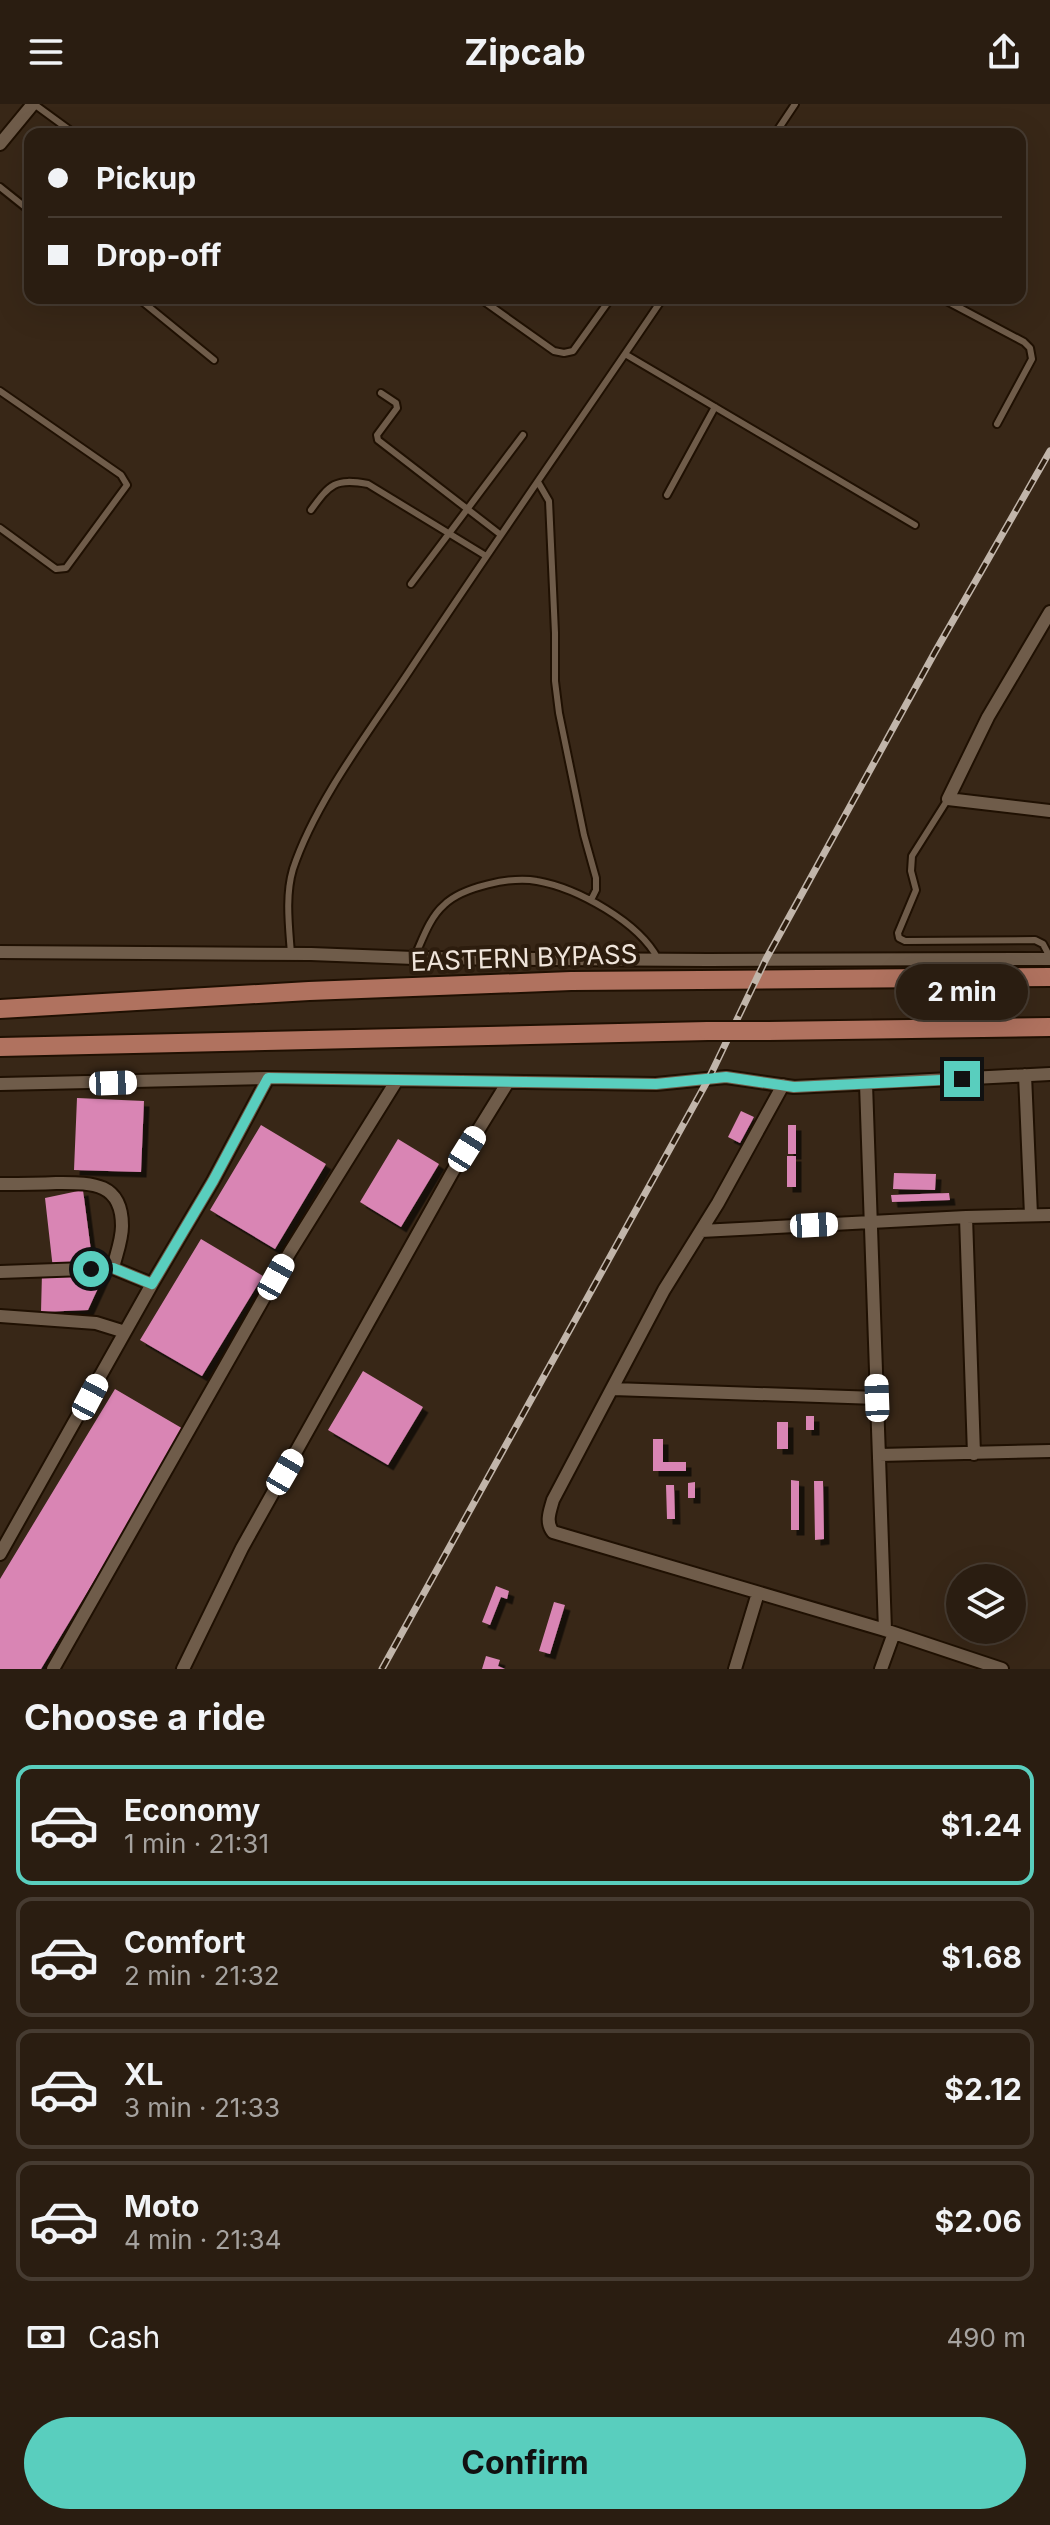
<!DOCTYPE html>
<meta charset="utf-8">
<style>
body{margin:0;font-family:Inter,sans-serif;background:#362a1f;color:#f1f3f6;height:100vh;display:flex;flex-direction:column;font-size:30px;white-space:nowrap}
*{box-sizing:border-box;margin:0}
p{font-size:26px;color:#a5a29f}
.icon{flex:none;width:44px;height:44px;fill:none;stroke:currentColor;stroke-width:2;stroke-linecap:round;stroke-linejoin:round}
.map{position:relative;height:1565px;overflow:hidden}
.drawer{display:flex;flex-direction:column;background:#2a1d11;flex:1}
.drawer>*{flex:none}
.banner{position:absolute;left:24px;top:24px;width:1002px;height:176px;border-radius:16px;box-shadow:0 8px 32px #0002,0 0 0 2px #463b31;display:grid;align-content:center;height:176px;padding:0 24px;background:#2a1d11}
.controls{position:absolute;left:946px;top:1460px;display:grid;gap:16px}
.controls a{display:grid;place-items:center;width:80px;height:80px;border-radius:50%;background:#2a1d11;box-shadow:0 8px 32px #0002,0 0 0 2px #463b31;font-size:40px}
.end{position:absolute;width:36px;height:36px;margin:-18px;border:10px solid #59cebe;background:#111;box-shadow:0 0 0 4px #111}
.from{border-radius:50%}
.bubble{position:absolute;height:56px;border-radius:28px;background:#2a1d11;box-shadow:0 8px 32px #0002,0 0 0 2px #463b31;font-size:26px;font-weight:700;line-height:56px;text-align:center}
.car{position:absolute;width:24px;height:48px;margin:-24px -12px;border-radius:10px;box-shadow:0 0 6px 2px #0007;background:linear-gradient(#fff 24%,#345 0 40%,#fff 0 76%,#345 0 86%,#fff 0)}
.banner b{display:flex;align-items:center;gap:28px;height:76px;font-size:30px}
.banner b+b{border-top:2px solid #463b31}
.banner i{width:20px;height:20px;background:#f1f3f6}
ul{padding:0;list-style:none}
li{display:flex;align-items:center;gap:24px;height:120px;margin:0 16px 12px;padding:0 8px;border:4px solid #463b31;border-radius:16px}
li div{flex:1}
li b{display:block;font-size:30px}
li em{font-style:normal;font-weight:700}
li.selected{border-color:#59cebe}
li>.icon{width:72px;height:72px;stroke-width:1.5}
h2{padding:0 24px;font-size:36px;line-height:96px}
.pay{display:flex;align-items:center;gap:20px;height:88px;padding:0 24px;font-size:30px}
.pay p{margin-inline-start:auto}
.cta{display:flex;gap:16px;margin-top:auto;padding:16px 24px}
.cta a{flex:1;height:92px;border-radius:48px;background:#59cebe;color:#111;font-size:32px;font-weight:700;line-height:92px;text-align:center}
header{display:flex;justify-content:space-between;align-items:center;height:104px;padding:0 24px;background:#2a1d11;font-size:36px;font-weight:700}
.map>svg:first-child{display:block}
</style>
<header><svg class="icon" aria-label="menu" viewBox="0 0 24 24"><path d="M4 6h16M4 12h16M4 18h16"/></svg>Zipcab<svg class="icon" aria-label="share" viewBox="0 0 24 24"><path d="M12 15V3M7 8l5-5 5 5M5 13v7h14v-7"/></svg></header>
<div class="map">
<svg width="1050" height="1565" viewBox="0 0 1050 1565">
<defs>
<filter id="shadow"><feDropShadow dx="5.5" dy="5.5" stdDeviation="0" flood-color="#0009"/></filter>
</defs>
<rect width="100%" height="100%" fill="#382717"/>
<path fill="#d985b4" filter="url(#shadow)" d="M77 994 144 997 141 1068 74 1066Z
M741 1007 754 1013 740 1039 728 1033Z
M261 1021 326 1060 275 1145 210 1106Z
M788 1021H796V1050H788Z
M398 1035 439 1060 401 1123 360 1098Z
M787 1052H796V1083H787Z
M894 1069 936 1070 935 1086 893 1085Z
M83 1086 93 1162 53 1165 45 1094Z
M949 1089 950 1096 892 1098 891 1091Z
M201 1135 263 1172 202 1272 140 1236Z
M42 1169H105L88 1206 41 1208Z
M363 1267 423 1303 388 1361 328 1326Z
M115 1285 185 1326 41 1565H0V1475Z
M806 1312H814V1326H806Z
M777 1318H788V1345H777Z
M653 1335H663V1358H686V1367H653Z
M791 1376 799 1377V1426H791Z
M814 1377H823L824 1435 815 1436Z
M695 1378V1394H688V1379Z
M666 1381H674L675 1415H667Z
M496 1482 509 1487 507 1495 501 1493 490 1521 482 1518Z
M554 1498 565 1501 550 1550 539 1547Z
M486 1552 500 1556 498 1562 505 1565H482Z"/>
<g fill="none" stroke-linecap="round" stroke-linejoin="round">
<g stroke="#1f1002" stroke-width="10">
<path id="lane" d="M34 0 75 30
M775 30 795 0
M0 83 30 107
M138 194 214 256
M941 194 1024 238 1030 244 1032 255 997 320
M485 198 554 247 564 249 573 247 611 194
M625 250 915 421
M0 287 121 371 127 381 66 464 56 465 0 424
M381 289 396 299 397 304 377 331 378 336 501 431
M538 378 549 397 555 529V577L559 609 584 731 596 774V786L591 796
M667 391 715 303
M311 406C330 380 335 374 368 380L486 452
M411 480 523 331
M948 695 912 752 911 767 916 786 898 829 899 834 905 837 1035 836 1043 840 1050 853
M291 850C289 822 285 792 293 765 315 698 371 625 410 566 493 441 579 318 663 194
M414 854C422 837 429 814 444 801 462 783 512 772 537 777 577 784 639 818 658 855"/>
</g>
<g stroke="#1f1002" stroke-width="16">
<path id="street" d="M0 40 33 0
M1050 508 988 613 948 695 1050 707
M0 848 311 850 414 854 708 856 1050 855
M1025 971 1031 1111
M0 980 268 974 656 980 726 973 794 983 1050 970
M866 980 885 1526
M783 981 718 1099 664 1186 553 1396C550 1407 545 1418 553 1428L885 1526 1002 1565
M0 1080C19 1080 37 1080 56 1079 90 1079 122 1077 122 1122 122 1136 116 1151 113 1164
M966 1113 974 1350
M701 1127 966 1113 1050 1111
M0 1168 113 1164 152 1180
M0 1212 96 1219 125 1228
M613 1285 877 1294
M879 1351 1050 1347
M0 1450 152 1180 213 1077 268 974
M53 1565 290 1148 397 976
M183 1565 242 1444 453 1067 508 978
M735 1565 758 1489
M881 1565 894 1529"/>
</g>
<g stroke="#1f1002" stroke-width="22">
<path id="primary" d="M0 905 309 887 571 877 1050 873
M768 927 1050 923
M0 943 708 927"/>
</g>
<use href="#lane" stroke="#6f5c4a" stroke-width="6"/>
<use href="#street" stroke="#6f5c4a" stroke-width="12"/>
<use href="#primary" stroke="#b0725f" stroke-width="18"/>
<g stroke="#c1b5aa" stroke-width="7">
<path id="rail" d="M382 1565 709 974 766 855 935 548 1050 347"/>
</g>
<use href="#rail" stroke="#2d1d0e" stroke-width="4" stroke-dasharray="12" stroke-linecap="butt"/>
<g stroke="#1f1002" stroke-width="22" stroke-linecap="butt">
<path id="primary-bridge" d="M708 927H768"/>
</g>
<use href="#primary-bridge" stroke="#b0725f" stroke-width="18"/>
</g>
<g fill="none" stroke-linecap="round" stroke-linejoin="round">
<path stroke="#59cebe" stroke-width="10" d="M91 1165 113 1164 152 1180 213 1077 268 974 656 980 726 973 794 983 962 975"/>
</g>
<g text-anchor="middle" stroke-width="8" stroke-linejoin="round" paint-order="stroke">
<g font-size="26" fill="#efe4da" stroke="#2d1d0e">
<text transform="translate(524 854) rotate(-2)" y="9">EASTERN BYPASS</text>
</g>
</g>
</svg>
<div class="controls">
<a><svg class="icon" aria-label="layers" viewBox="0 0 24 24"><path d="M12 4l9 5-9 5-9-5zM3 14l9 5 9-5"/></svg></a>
</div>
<i class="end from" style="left:91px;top:1165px"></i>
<i class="end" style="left:962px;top:975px"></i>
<div class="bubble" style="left:896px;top:860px;width:132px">2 min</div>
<i class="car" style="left:113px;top:979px;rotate:88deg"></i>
<i class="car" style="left:467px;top:1045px;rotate:32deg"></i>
<i class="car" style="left:814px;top:1121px;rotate:87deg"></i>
<i class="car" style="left:276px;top:1173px;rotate:29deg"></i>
<i class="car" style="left:90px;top:1293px;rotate:28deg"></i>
<i class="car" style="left:877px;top:1294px;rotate:358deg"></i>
<i class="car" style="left:285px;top:1368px;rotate:30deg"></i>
<div class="banner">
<b><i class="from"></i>Pickup</b>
<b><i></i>Drop-off</b>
</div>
</div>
<section class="drawer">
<h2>Choose a ride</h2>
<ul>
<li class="selected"><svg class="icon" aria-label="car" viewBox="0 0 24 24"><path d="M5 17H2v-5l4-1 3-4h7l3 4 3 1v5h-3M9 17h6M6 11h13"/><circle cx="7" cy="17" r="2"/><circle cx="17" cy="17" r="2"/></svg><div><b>Economy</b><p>1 min · 21:31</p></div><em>$1.24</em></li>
<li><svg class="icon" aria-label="car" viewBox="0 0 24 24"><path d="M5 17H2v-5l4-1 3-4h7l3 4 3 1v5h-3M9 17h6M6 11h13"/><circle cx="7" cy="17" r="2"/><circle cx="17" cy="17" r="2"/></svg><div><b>Comfort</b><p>2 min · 21:32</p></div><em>$1.68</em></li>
<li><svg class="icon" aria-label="car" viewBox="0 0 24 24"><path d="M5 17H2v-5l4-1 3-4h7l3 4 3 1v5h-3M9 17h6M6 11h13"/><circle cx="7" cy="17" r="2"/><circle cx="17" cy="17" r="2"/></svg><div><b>XL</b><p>3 min · 21:33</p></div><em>$2.12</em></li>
<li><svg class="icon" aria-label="car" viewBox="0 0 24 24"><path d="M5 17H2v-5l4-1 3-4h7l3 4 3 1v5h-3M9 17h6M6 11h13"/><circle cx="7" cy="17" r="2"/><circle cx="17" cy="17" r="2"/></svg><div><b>Moto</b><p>4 min · 21:34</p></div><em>$2.06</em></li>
</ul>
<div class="pay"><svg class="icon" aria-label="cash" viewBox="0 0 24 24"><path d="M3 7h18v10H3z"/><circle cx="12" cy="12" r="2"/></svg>Cash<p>490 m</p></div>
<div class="cta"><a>Confirm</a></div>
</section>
